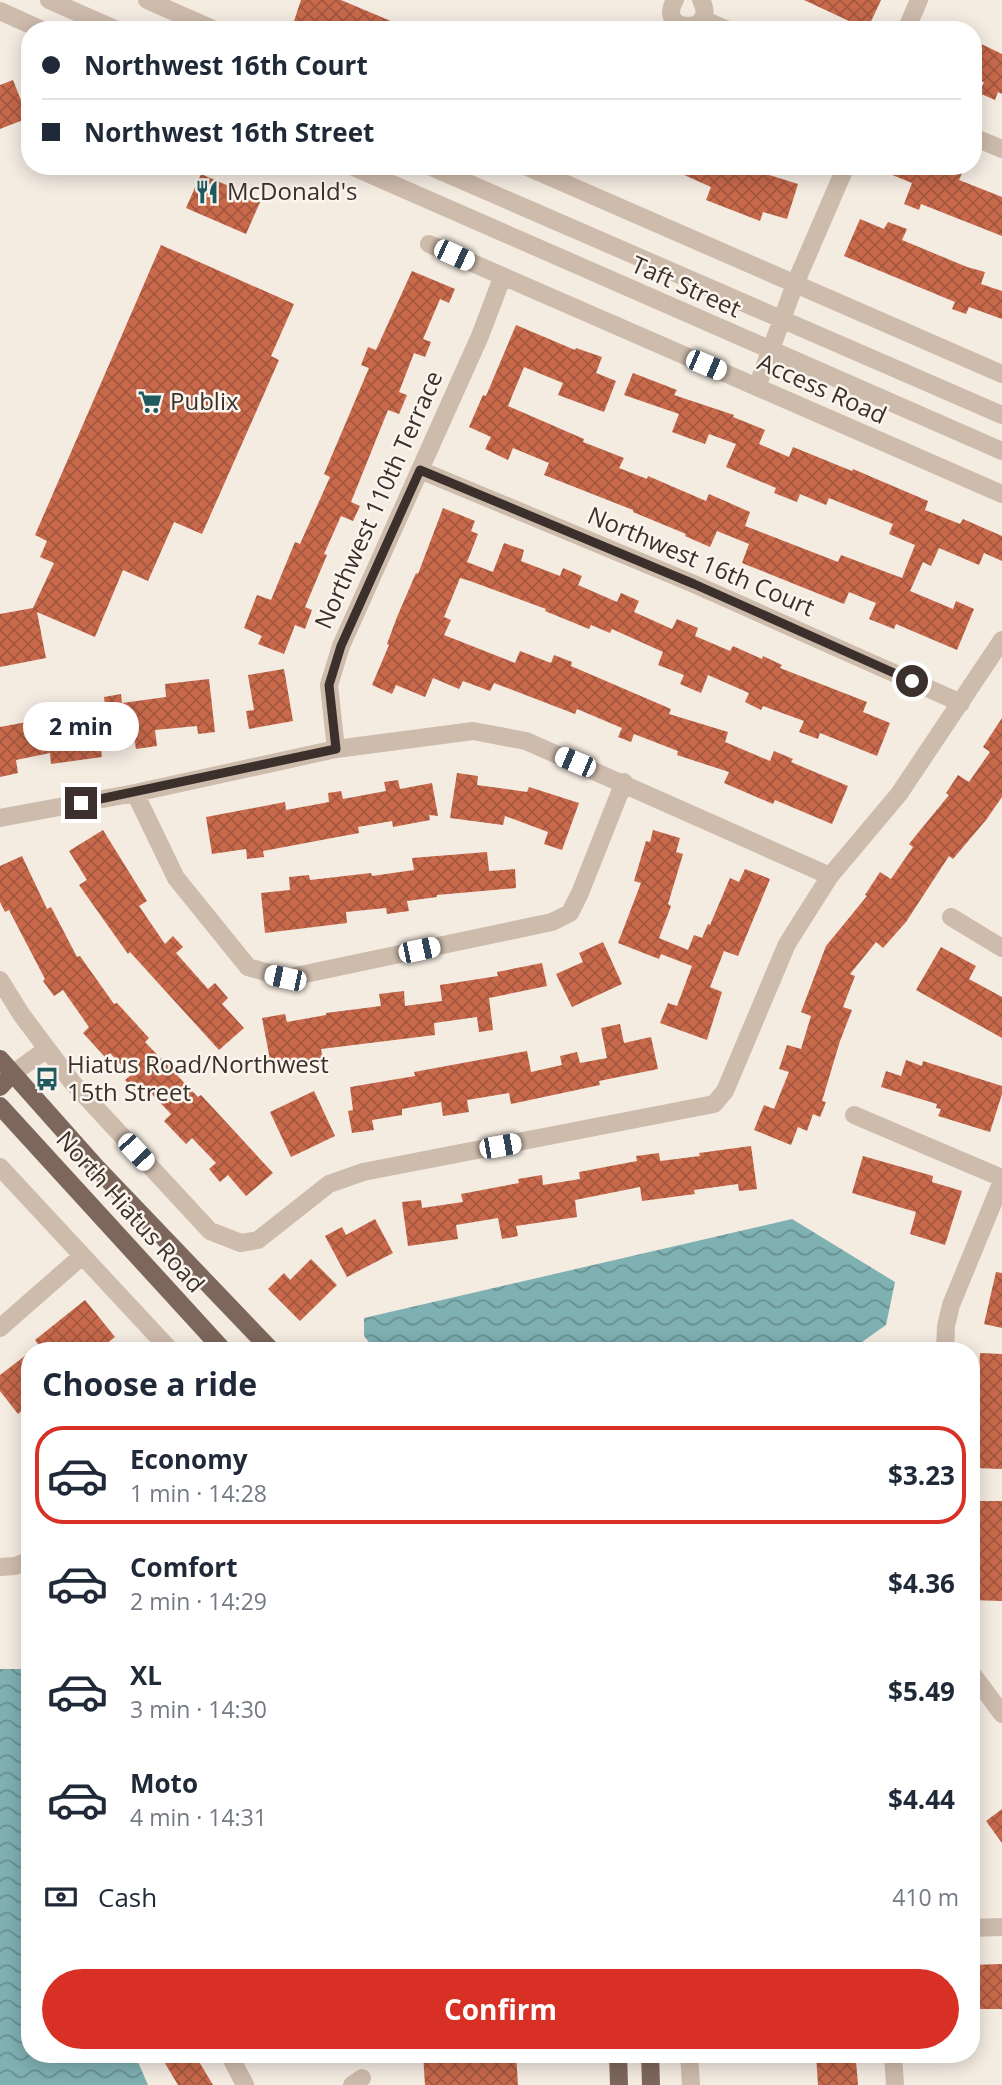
<!DOCTYPE html>
<meta charset="utf-8">
<style>
body{margin:0;font-family:"Open Sans",sans-serif;background:#f2f2f3;color:#1f2937;height:100vh;display:flex;flex-direction:column;font-size:26px;white-space:nowrap}
*{box-sizing:border-box;margin:0}
p{font-size:23px;color:#747a83}
.icon{flex:none;width:38px;height:38px;fill:none;stroke:currentColor;stroke-width:2;stroke-linecap:round;stroke-linejoin:round}
.map{position:relative;flex:1;overflow:hidden}
.sheet{position:absolute;left:21px;top:1342px;width:959px;height:721px;display:flex;flex-direction:column;background:#fff;border-radius:28px;box-shadow:0 4px 18px #0003}
.sheet>*{flex:none}
.guide{position:absolute;left:21px;top:21px;width:961px;height:154px;border-radius:28px;box-shadow:0 4px 18px #0003;display:grid;align-content:center;height:154px;padding:0 21px;background:#fff}
.end{position:absolute;width:32px;height:32px;margin:-16px;border:9px solid #3b302b;background:#fff;box-shadow:0 0 0 4px #fff}
.from{border-radius:50%}
.bubble{position:absolute;height:49px;border-radius:24px;background:#fff;box-shadow:0 4px 18px #0003;font-size:23px;font-weight:700;line-height:49px;text-align:center}
.car{position:absolute;width:21px;height:42px;margin:-21px -10px;border-radius:9px;box-shadow:0 0 5px 2px #0007;background:linear-gradient(#fff 24%,#345 0 40%,#fff 0 76%,#345 0 86%,#fff 0)}
.guide b{display:flex;align-items:center;gap:24px;height:66px;font-size:26px}
.guide b+b{border-top:2px solid #e0e1e3}
.guide i{width:18px;height:18px;background:#1f2937}
ul{padding:0;list-style:none}
li{display:flex;align-items:center;gap:21px;height:98px;margin:0 14px 10px;padding:0 7px;border:4px solid transparent;border-radius:28px}
li div{flex:1}
li b{display:block;font-size:26px}
li em{font-style:normal;font-weight:700}
li.current{border-color:#d93025}
li>.icon{width:63px;height:63px;stroke-width:1.5}
h2{padding:0 21px;font-size:32px;line-height:84px}
.pay{display:flex;align-items:center;gap:18px;height:77px;padding:0 21px;font-size:26px}
.pay p{margin-inline-start:auto}
.button{display:flex;gap:14px;margin-top:auto;padding:14px 21px}
.button a{flex:1;height:80px;border-radius:42px;background:#d93025;color:#fff;font-size:28px;font-weight:700;line-height:80px;text-align:center}
.map>svg:first-child{display:block}
</style>
<div class="map">
<svg width="1002" height="2085" viewBox="0 0 1002 2085">
<defs>
<pattern id="water-waves" width="16" height="10" patternUnits="userSpaceOnUse" patternTransform="scale(1.75)"><rect width="16" height="10" fill="#7fb0b2"/><path d="M0 5q4-4 8 0t8 0" fill="none" stroke="#699091"/></pattern>
<pattern id="building-cross-hatch" width="8" height="8" patternUnits="userSpaceOnUse" patternTransform="scale(1.75)"><rect width="8" height="8" fill="#c8694b"/><path d="M0 0l8 8M0 8l8-8" fill="none" stroke="#a4573f"/></pattern>
</defs>
<rect width="100%" height="100%" fill="#f4ebe1"/>
<path fill="url(#water-waves)" d="M792 1219 895 1282 886 1325 849 1351H376L364 1336V1318Z
M0 1669H30V2054L135 2055 148 2085H0Z"/>
<path fill="url(#building-cross-hatch)" d="M301 0H341L412 30H321L294 21Z
M804 0H881L867 30H845L849 21Z
M973 40 1002 54V94L998 92 995 100 979 93 984 82 973 79Z
M13 80 28 118 0 129V85Z
M664 166H741L798 184 787 219 763 212 760 221 706 200 711 187Z
M870 166H951L963 171 959 180 1002 197V236L921 204 919 210 904 204 912 183Z
M201 174 261 200 246 234 186 208Z
M860 219 884 229 888 222 907 229 902 240 967 267 985 272 981 284 1002 291V319L969 307 966 314 952 309 955 302 844 256Z
M161 245 294 304 271 356 279 360 202 534 174 522 148 581 123 570 95 637 37 612 46 658 0 667V614L33 608 54 563 40 557 47 541 35 535Z
M412 271 455 289 449 303 440 299 423 339 431 342 425 357 414 353 399 392 407 395 399 414 388 410 351 502 360 506 353 521 341 516 324 554 327 555 305 607 312 610 305 629 295 625 284 654 258 644 262 636 244 628 257 595 271 600 295 542 300 544 330 477 324 474 369 368 361 365 368 347 376 350Z
M516 325 575 350 576 348 602 357 596 373 616 381 604 412 558 395 563 383 524 367 508 406 584 439 583 442 624 458 619 468 647 479 648 476 706 501 709 494 750 512 745 526 838 562 841 555 902 578 915 545 889 534 893 524 829 498 826 505 800 494 797 502 774 493 776 488 726 467 736 444 709 434 705 444 672 432 679 414 624 395 633 373 677 390 674 395 734 415 733 417 765 430 759 444 789 457 793 447 852 471 853 469 928 501 925 510 960 524 963 519 1002 536V561L984 553 979 565 939 548 931 566 923 562 910 591 953 609 956 601 974 609 957 650 896 624 894 629 869 619 876 603 849 592 844 604 742 563 749 544 717 531 710 547 685 536 686 534 633 512V510L544 475 549 463 513 448 508 460 485 449 491 437 469 427 483 395 486 396Z
M443 508 475 521 471 531 478 534 467 562 493 572 504 543 524 550 521 561 560 576 563 568 582 576 578 585 617 602 621 593 639 601 634 612 672 629 677 619 698 628 695 636 730 651 733 646 762 659 763 656 782 665 780 668 867 702 863 712 890 723 877 756 820 733 818 739 799 732 804 721 763 706 761 710 745 702 749 693 708 675 701 693 680 684 684 675 658 665 663 652 612 629 610 633 591 625 589 629 545 611 546 609 470 581 460 578 444 617 451 620 444 635 515 663 520 651 551 663 554 655 572 662 571 666 671 709 669 714 728 732 725 742 770 761 774 751 793 759 791 762 848 786 832 824 775 800 773 804 724 783 729 772 677 755 678 751 634 734 631 742 618 737 622 728 577 709 575 714 494 683 490 691 463 681 459 689 433 678 425 697 396 685 392 694 372 685 389 645 387 644 397 617 416 573 418 574Z
M284 669 293 721 249 729 246 711 254 710 248 675Z
M209 679 215 732 198 734 197 726 155 730 157 746 136 749 134 738 100 743 102 757 51 764 50 753 16 760 18 773 0 777V727L32 721 106 713 104 697 121 694 122 703 166 697 165 684Z
M1002 718V797L986 820 953 859 949 856 906 922 883 948 876 942 850 974 855 976 843 1007 852 1010 840 1041 822 1101 826 1102 820 1117 813 1114 807 1131 798 1127 791 1145 754 1130 764 1105 774 1109 789 1072 779 1069 787 1045 801 1049 811 1016 801 1012 826 946 867 896 865 895 880 872 891 879 913 847 909 844 949 795 946 793 958 775 969 782 990 752 983 747Z
M457 773 478 776 477 785 527 792 529 787 579 803 562 850 544 844 548 832 505 816 503 825 450 818Z
M398 780 400 789 432 783 438 816 429 815 430 820 393 827 392 821 358 827 359 833 263 851 264 857 247 859 246 849 212 854 206 817 285 802 286 810 329 802 328 793 341 791 343 799 386 791 384 782Z
M103 830 147 901 139 906 165 944 173 936 183 947 176 953 208 989 215 983 228 998 222 1004 244 1028 219 1050 130 952 128 954 79 885 87 880 69 851Z
M653 830 680 838 676 852 683 854 668 904 671 906 659 938 688 950 694 935 702 938 708 924 710 925 730 878 739 882 745 869 770 879 738 956 724 951 710 987 722 992 707 1040 660 1023 668 1003 677 1006 692 966 661 954 659 959 618 943 641 883 634 881 646 841 650 842Z
M487 852 489 871 515 869 516 888 437 895V897L407 901 409 911 387 914 386 908 346 912 347 923 265 933 261 893 290 890 289 877 309 875 310 880 371 873 372 876 414 870 412 858Z
M22 856 47 909 51 907 77 957 80 956 114 1004 117 1003 149 1038 145 1042 198 1097 201 1095 273 1173 246 1196 228 1175 220 1182 209 1169 216 1163 192 1138 186 1144 164 1121 171 1114 142 1084 135 1091 125 1080 131 1075 110 1053 105 1057 83 1033 89 1027 63 990 54 996 43 981 45 979 9 910 5 912 0 902V866Z
M603 942 622 984 572 1007 556 974 583 962 579 953Z
M941 947 976 966 969 979 1002 997V1038L916 990Z
M542 963 547 986 489 998 493 1030 479 1032 477 1017 434 1023 435 1035 321 1049 324 1065 305 1068 303 1059 271 1065 262 1018 285 1014 287 1022 326 1015V1013L381 1006 379 994 404 991 405 1006 442 1001 440 985 498 976 497 972Z
M620 1024 624 1043 651 1037 658 1069 599 1081 600 1085 511 1104 509 1093 467 1100 469 1112 443 1116 441 1102 402 1109V1115L372 1120 374 1130 352 1133 348 1111 353 1110 350 1087 415 1076 414 1072 527 1051 531 1072 562 1065 560 1056 577 1052 580 1063 607 1058 601 1028Z
M906 1060 922 1066 923 1061 1002 1086V1094L990 1132 938 1116 941 1109 936 1108 937 1104 881 1087 886 1071 901 1076Z
M314 1091 335 1136 291 1157 270 1112Z
M751 1146 757 1189 739 1191 738 1184 694 1190 695 1194 642 1201 640 1187 575 1200 577 1217 516 1226 518 1236 502 1239 498 1218 456 1225 458 1239 408 1246 402 1202 421 1200 422 1208 463 1202 461 1194 519 1183 518 1179 542 1175 543 1185 580 1179 579 1172 637 1161 636 1156 659 1153 660 1161 700 1156 699 1153Z
M863 1156 933 1176 932 1182 962 1191 945 1245 910 1234 916 1212 852 1193Z
M375 1219 393 1253 347 1277 325 1236 342 1227 346 1235Z
M311 1259 337 1285 300 1321 268 1289 284 1273 290 1280Z
M996 1272 1002 1273V1328L984 1324Z
M85 1300 115 1337 97 1351H43L35 1340Z
M30 1352V1405L18 1414 0 1391V1375Z
M980 1353 1002 1354V1469L975 1468Z
M976 1501H1002V1601L971 1600V1518H976Z
M1002 1809V1843L986 1821Z
M1002 1964V2009H971V1965Z
M423 2054H516L518 2085H425Z
M816 2054H849V2061H856L858 2085H818Z
M160 2055H195L213 2085H178Z"/>
<g fill="none" stroke-linecap="round" stroke-linejoin="round">
<path stroke="#cdbbac" stroke-width="18" d="M49 0 117 30
M147 0 215 30
M675 0C655 34 720 35 701 0
M0 11 42 30
M702 19 728 30
M906 30 919 0
M973 137 1002 149
M351 166 1002 451
M429 166 1002 415
M525 166 1002 374
M429 244 1002 494
M757 387 795 284 846 166
M420 470 694 584 961 703
M336 749 329 685 341 646 480 336 502 278
M135 793 176 878 248 967 286 978 552 922 570 913 580 893 624 782
M0 818 135 793 336 749 473 731 526 741 830 876
M951 917 1002 948
M0 980 21 1014 72 1082 210 1231 241 1243 258 1240 329 1184 363 1172 714 1104 725 1091 787 944 830 876 899 794 1002 640
M12 1074 47 1049
M854 1115 1002 1178
M0 1167 171 1351
M0 1328 82 1256
M945 1351 946 1326 951 1305 1002 1181
M0 1567 15 1566 30 1560
M971 1672 1002 1714
M971 1928 1002 1927
M229 2054 245 2085
M689 2054 691 2085
M893 2054 895 2085
M352 2085 362 2078"/>
<path stroke="#7d675c" stroke-width="18" d="M0 1059 96 1167 272 1351
M0 1087 12 1074
M0 1106 224 1351
M618 2054 619 2085
M650 2054 651 2085"/>
</g>
<g fill="none" stroke-linecap="round" stroke-linejoin="round">
<path stroke="#3b302b" stroke-width="9" d="M81 803 336 749 329 685 341 646 420 470 694 584 912 681"/>
</g>
<defs>
<g id="restaurant-bare" transform="scale(1.89)"><path d="M-5-6h1v4h1v-4h1v4h1v-4h1v5L-1.5 .5V6h-2V.5L-5-1ZM5-6V6H3V1.5H1.5Q1.5-4 5-6Z" fill="#1f5a5e" stroke="#fbf5ee" stroke-width="2.5" paint-order="stroke"/></g>
<g id="supermarket-bare" transform="scale(1.89)"><path d="M-6-5.5h2.5l.6 2H6L4.5 2H-2.5L-4.4-4H-6ZM-1.5 3.2a1.3 1.3 0 1 0 .1 0ZM3 3.2a1.3 1.3 0 1 0 .1 0Z" fill="#1f5a5e" stroke="#fbf5ee" stroke-width="2.5" paint-order="stroke"/></g>
<g id="bus-bare" transform="scale(1.89)"><path d="M-5-6H5V4H4V6H2V4H-2V6H-4V4H-5ZM-3.5-4V0h7V-4ZM-3.5 1.2v1.5H-2V1.2ZM2 1.2v1.5H3.5V1.2Z" fill="#1f5a5e" stroke="#fbf5ee" stroke-width="2.5" paint-order="stroke"/></g>
</defs>
<g fill-rule="evenodd">
<use href="#restaurant-bare" x="207" y="192"/>
<use href="#supermarket-bare" x="150" y="402"/>
<use href="#bus-bare" x="47" y="1079"/>
</g>
<g text-anchor="middle" stroke-width="5" stroke-linejoin="round" paint-order="stroke">
<g font-size="24" fill="#3b302b" stroke="#fbf5ee" text-anchor="start">
<text x="227" y="200">McDonald's</text>
<text x="170" y="410">Publix</text>
<text x="67" y="1073">Hiatus Road/Northwest<tspan x="67" dy="28">15th Street</tspan></text>
</g>
<g font-size="24" fill="#3b302b" stroke="#fbf5ee">
<text transform="translate(686 287) rotate(24)" y="8">Taft Street</text>
<text transform="translate(822 389) rotate(24)" y="8">Access Road</text>
<text transform="translate(379 500) rotate(-66)" y="8">Northwest 110th Terrace</text>
<text transform="translate(701 562) rotate(23)" y="8">Northwest 16th Court</text>
<text transform="translate(130 1212) rotate(48)" y="8">North Hiatus Road</text>
</g>
</g>
</svg>
<i class="end from" style="left:912px;top:681px"></i>
<i class="end" style="left:81px;top:803px"></i>
<div class="bubble" style="left:23px;top:702px;width:116px">2 min</div>
<i class="car" style="left:454px;top:255px;rotate:115deg"></i>
<i class="car" style="left:706px;top:365px;rotate:113deg"></i>
<i class="car" style="left:575px;top:762px;rotate:293deg"></i>
<i class="car" style="left:419px;top:950px;rotate:78deg"></i>
<i class="car" style="left:285px;top:978px;rotate:282deg"></i>
<i class="car" style="left:500px;top:1146px;rotate:80deg"></i>
<i class="car" style="left:136px;top:1152px;rotate:137deg"></i>
<div class="guide">
<b><i class="from"></i>Northwest 16th Court</b>
<b><i></i>Northwest 16th Street</b>
</div>
<section class="sheet">
<h2>Choose a ride</h2>
<ul>
<li class="current"><svg class="icon" aria-label="car" viewBox="0 0 24 24"><path d="M5 17H2v-5l4-1 3-4h7l3 4 3 1v5h-3M9 17h6M6 11h13"/><circle cx="7" cy="17" r="2"/><circle cx="17" cy="17" r="2"/></svg><div><b>Economy</b><p>1 min · 14:28</p></div><em>$3.23</em></li>
<li><svg class="icon" aria-label="car" viewBox="0 0 24 24"><path d="M5 17H2v-5l4-1 3-4h7l3 4 3 1v5h-3M9 17h6M6 11h13"/><circle cx="7" cy="17" r="2"/><circle cx="17" cy="17" r="2"/></svg><div><b>Comfort</b><p>2 min · 14:29</p></div><em>$4.36</em></li>
<li><svg class="icon" aria-label="car" viewBox="0 0 24 24"><path d="M5 17H2v-5l4-1 3-4h7l3 4 3 1v5h-3M9 17h6M6 11h13"/><circle cx="7" cy="17" r="2"/><circle cx="17" cy="17" r="2"/></svg><div><b>XL</b><p>3 min · 14:30</p></div><em>$5.49</em></li>
<li><svg class="icon" aria-label="car" viewBox="0 0 24 24"><path d="M5 17H2v-5l4-1 3-4h7l3 4 3 1v5h-3M9 17h6M6 11h13"/><circle cx="7" cy="17" r="2"/><circle cx="17" cy="17" r="2"/></svg><div><b>Moto</b><p>4 min · 14:31</p></div><em>$4.44</em></li>
</ul>
<div class="pay"><svg class="icon" aria-label="cash" viewBox="0 0 24 24"><path d="M3 7h18v10H3z"/><circle cx="12" cy="12" r="2"/></svg>Cash<p>410 m</p></div>
<div class="button"><a>Confirm</a></div>
</section>
</div>
